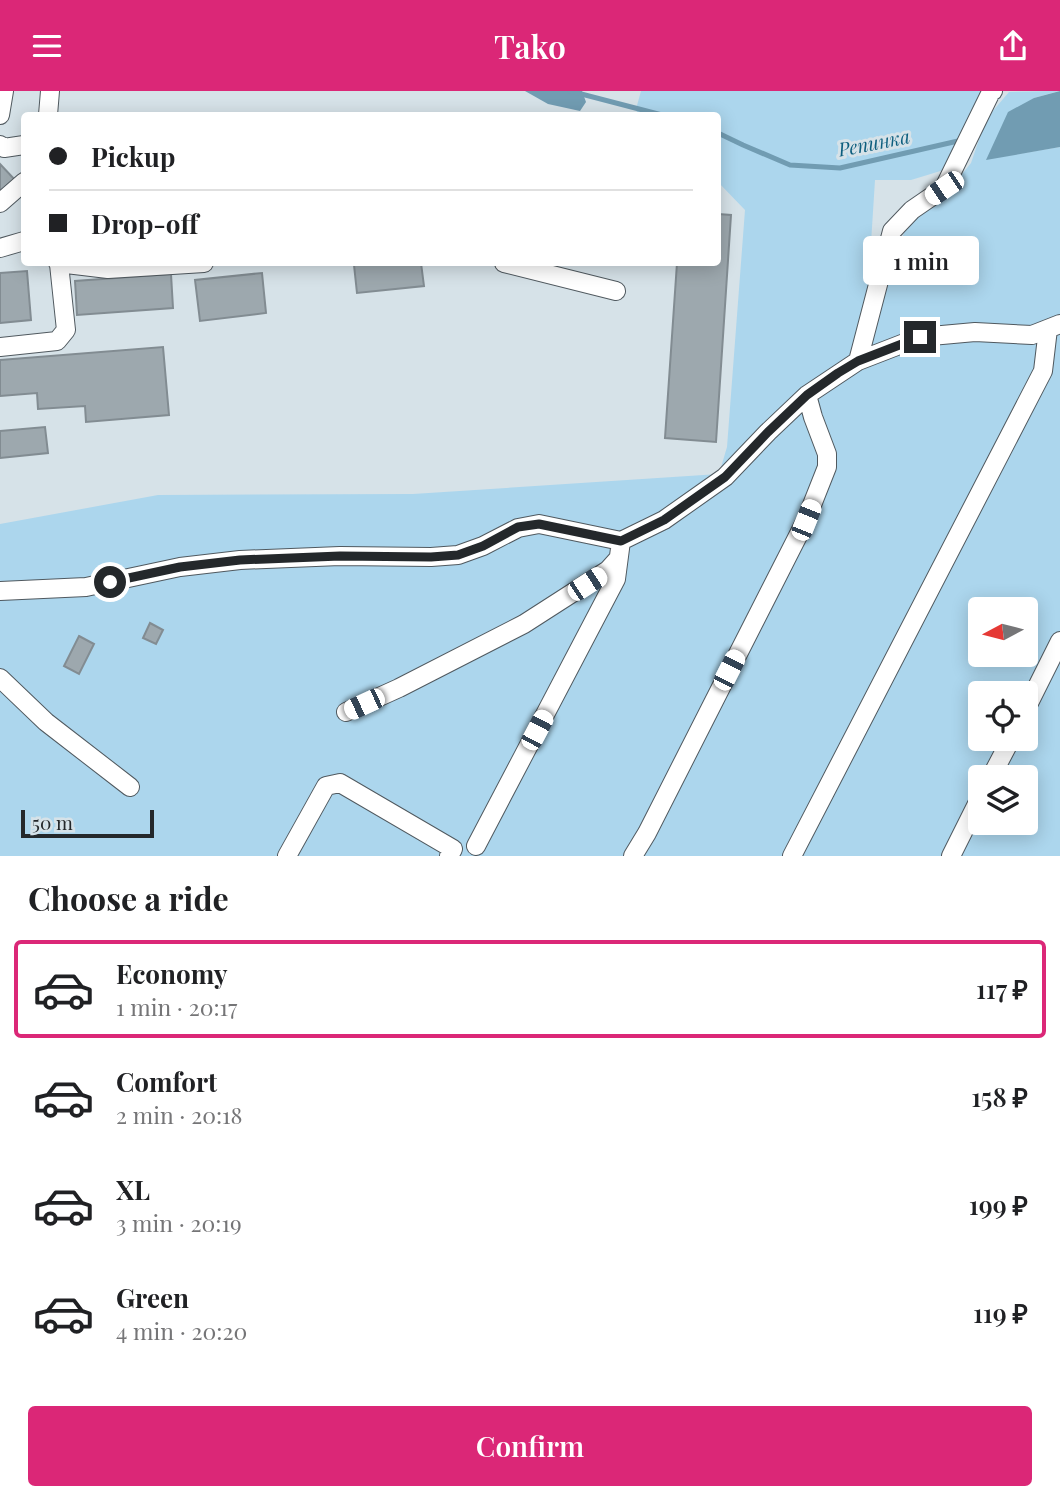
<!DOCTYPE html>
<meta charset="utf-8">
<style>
body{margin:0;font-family:"Playfair Display",serif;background:#f2f2f2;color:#202124;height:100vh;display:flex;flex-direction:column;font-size:26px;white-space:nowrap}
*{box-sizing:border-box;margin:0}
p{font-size:23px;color:#757577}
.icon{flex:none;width:38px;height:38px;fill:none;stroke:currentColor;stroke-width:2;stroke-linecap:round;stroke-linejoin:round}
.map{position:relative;height:765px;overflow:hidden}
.sheet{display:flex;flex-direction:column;background:#fff;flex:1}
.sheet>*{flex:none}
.hud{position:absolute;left:21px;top:21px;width:700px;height:154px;border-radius:7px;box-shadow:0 4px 18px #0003;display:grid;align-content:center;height:154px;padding:0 28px;background:#fff}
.needle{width:46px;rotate:263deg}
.tools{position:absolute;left:968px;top:506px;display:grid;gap:14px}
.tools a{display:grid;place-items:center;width:70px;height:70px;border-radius:7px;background:#fff;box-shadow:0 4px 18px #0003;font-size:35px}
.scale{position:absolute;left:21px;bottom:18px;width:133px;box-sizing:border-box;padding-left:7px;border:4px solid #24282b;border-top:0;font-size:19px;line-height:24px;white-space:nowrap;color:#24282b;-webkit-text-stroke:5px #d6e2e8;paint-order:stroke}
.end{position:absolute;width:32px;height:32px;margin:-16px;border:9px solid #24282b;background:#fff;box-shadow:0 0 0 4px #fff}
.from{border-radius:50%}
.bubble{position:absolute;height:49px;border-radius:7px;background:#fff;box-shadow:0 4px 18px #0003;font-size:23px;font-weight:600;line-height:49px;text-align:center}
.car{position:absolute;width:21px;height:42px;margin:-21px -10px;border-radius:9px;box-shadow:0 0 5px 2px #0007;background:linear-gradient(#fff 24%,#345 0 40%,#fff 0 76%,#345 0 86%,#fff 0)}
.hud b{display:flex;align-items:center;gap:24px;height:66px;font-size:26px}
.hud b+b{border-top:2px solid #e0e0e0}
.hud i{width:18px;height:18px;background:#202124}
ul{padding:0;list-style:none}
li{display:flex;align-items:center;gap:21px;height:98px;margin:0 14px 10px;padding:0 14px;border:4px solid transparent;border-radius:7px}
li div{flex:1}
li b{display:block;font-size:26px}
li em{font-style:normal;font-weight:600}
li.selected{border-color:#db2777}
li>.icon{width:63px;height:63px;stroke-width:1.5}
h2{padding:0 28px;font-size:32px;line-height:84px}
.action{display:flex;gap:14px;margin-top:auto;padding:14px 28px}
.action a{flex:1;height:80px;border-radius:7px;background:#db2777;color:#fff;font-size:28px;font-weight:600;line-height:80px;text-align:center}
header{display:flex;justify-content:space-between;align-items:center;height:91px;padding:0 28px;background:#db2777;color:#fff;font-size:32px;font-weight:600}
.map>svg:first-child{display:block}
</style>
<header><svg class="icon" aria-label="menu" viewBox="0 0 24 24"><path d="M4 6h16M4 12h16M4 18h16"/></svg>Tako<svg class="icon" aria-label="share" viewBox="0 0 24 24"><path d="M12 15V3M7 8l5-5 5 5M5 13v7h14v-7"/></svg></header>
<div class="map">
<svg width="1060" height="765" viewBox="0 0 1060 765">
<rect width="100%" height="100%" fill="#d6e2e8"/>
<path fill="#acd6ed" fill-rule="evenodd" d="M641 0H986L947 78 911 89H875L871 152 901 150 908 131 944 105 971 72 986 28 1009 1 1059 0 1034 7 987 68 1060 56V765H0V433L158 404 413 403 719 383 727 356 745 119 718 91V24H638L636 18ZM980 518H1026V564H980ZM980 602H1026V648H980ZM980 686H1026V732H980Z"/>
<path fill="#719cb2" d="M525 0H582L586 11 580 20 548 13Z
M1060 0V56L986 69 1008 21 1034 7Z"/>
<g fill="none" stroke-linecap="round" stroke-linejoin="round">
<path stroke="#719cb2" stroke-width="5" d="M570 0 662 24
M718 42 743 54 790 74 840 77 958 50"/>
</g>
<path fill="#9da8ae" stroke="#828c92" stroke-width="2" d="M0 73 17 91 0 103Z
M718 123 731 124 716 351 665 347 677 172H718Z
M375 172H421L424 195 357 202 354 174Z
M27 180 31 229 0 232V182Z
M262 182 266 222 200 230 195 189Z
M171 183 173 217 77 224 75 190Z
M163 256 169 324 86 331 85 315 38 318 37 302 0 305V269Z
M45 336 48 362 0 367V340Z
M150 532 163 539 156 553 143 547Z
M79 545 94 553 79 583 64 575Z"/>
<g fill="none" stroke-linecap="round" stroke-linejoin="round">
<g stroke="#50595f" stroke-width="20">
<path id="minor" d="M0 24 4 0
M48 24 50 0
M0 54 4 57 24 54
M0 112 24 91
M0 157 24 150
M58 172 108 178 204 172
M504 172 616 200
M0 256 57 250 66 239 59 173
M858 270 920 246 975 241 1032 244 1060 233
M0 500 86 496 180 476 240 469 340 465 431 466 458 464 483 455 518 437 539 433 621 450 664 429 725 386 768 341 807 304 858 270 892 140 912 119 944 97 991 1 993 0
M0 587 46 631 130 696
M1026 618 1060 550
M346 621 399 597 524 533 608 479 617 469
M991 686 1011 648
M476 755 616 488 621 450
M287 765 326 695 340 692 453 758 449 765
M633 765 647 742 806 429 827 376V363L813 326 807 304
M792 765 1043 280 1048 238
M951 765 980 707"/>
</g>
<use href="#minor" stroke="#fff" stroke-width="18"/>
</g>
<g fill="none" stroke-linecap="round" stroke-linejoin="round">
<path stroke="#24282b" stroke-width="9" d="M110 491 180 476 240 469 340 465 431 466 458 464 483 455 518 436 539 433 621 450 664 429 725 386 768 341 807 304 838 282 858 270 920 246"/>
</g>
<g text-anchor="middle" stroke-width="6" stroke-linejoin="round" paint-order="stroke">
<g font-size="19" font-style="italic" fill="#0d5e7e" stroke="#d6e2e8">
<text transform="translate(874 52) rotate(-11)" y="7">Репинка</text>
</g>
</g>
</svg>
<div class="tools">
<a><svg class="needle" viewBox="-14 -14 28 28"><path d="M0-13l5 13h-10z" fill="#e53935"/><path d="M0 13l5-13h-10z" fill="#757577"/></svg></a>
<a><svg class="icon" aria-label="locate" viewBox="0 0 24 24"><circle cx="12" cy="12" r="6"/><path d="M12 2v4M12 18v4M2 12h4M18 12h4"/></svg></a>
<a><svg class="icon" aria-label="layers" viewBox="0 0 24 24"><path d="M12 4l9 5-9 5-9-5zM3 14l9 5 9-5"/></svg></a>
</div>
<div class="scale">50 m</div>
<i class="end from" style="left:110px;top:491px"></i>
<i class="end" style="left:920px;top:246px"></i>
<div class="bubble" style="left:863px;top:145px;width:116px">1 min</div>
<i class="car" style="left:944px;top:97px;rotate:236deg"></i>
<i class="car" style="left:806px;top:429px;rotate:22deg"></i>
<i class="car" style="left:587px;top:493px;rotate:57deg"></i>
<i class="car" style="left:729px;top:579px;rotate:27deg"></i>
<i class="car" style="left:364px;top:613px;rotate:245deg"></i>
<i class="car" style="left:537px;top:639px;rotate:28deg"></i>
<div class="hud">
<b><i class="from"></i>Pickup</b>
<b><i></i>Drop-off</b>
</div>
</div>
<section class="sheet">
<h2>Choose a ride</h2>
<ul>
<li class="selected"><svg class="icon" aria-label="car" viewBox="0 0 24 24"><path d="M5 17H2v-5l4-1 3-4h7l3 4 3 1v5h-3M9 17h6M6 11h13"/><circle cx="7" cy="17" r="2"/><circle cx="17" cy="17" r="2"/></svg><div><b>Economy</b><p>1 min · 20:17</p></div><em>117 ₽</em></li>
<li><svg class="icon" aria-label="car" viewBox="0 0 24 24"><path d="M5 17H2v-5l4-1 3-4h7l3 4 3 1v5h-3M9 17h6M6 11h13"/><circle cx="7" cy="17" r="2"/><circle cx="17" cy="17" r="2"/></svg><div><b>Comfort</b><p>2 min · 20:18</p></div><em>158 ₽</em></li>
<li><svg class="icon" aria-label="car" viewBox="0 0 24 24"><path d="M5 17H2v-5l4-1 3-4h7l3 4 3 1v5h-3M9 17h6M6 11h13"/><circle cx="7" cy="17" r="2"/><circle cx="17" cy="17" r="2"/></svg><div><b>XL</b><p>3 min · 20:19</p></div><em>199 ₽</em></li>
<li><svg class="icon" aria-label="car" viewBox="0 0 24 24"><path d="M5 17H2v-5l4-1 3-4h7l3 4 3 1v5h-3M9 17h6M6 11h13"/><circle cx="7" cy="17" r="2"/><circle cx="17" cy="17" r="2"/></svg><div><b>Green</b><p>4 min · 20:20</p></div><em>119 ₽</em></li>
</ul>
<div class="action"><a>Confirm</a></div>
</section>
